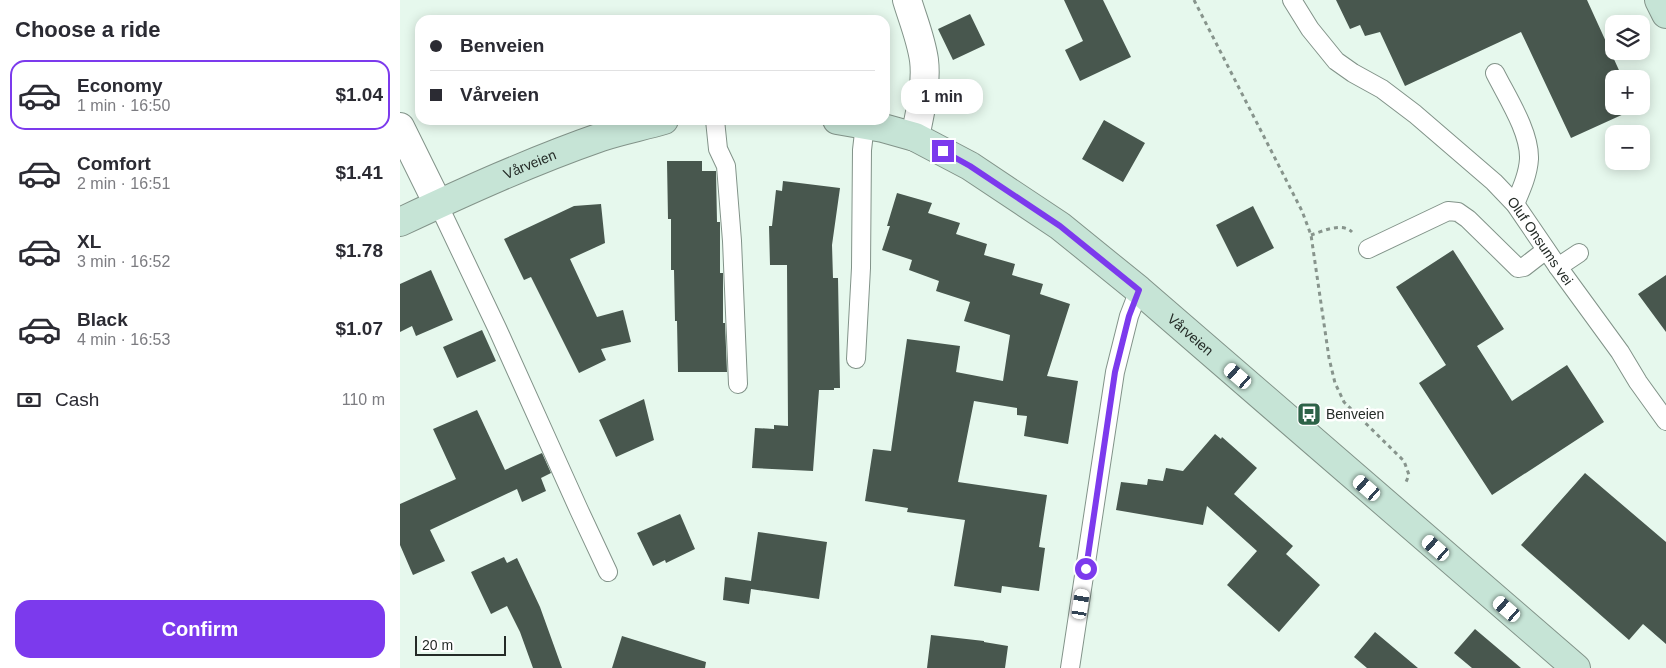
<!DOCTYPE html>
<meta charset="utf-8">
<style>
body{margin:0;font-family:Helvetica,sans-serif;background:#f7f7f7;color:#2b2b33;height:100vh;display:flex;flex-direction:column;font-size:19px;white-space:nowrap}
*{box-sizing:border-box;margin:0}
p{font-size:16px;color:#7c7c81}
.icon{flex:none;width:28px;height:28px;fill:none;stroke:currentColor;stroke-width:2;stroke-linecap:round;stroke-linejoin:round}
.map{position:relative;flex:1;overflow:hidden}
.panel{display:flex;flex-direction:column;background:#fff;width:400px}
.panel>*{flex:none}
.banner{position:absolute;left:15px;top:15px;width:475px;height:110px;border-radius:15px;box-shadow:0 2px 12px #0003;display:grid;align-content:center;height:110px;padding:0 15px;background:#fff}
.tools{position:absolute;left:1205px;top:15px;display:grid;gap:10px}
.tools a{display:grid;place-items:center;width:45px;height:45px;border-radius:10px;background:#fff;box-shadow:0 2px 12px #0003;font-size:25px}
.scale{position:absolute;left:15px;bottom:12px;width:91px;box-sizing:border-box;padding-left:5px;border:2px solid #242b27;border-top:0;font-size:14px;line-height:18px;white-space:nowrap;color:#242b27;-webkit-text-stroke:4px #fff;paint-order:stroke}
.end{position:absolute;width:22px;height:22px;margin:-11px;border:6px solid #7c3aed;background:#fff;box-shadow:0 0 0 2px #fff}
.from{border-radius:50%}
.bubble{position:absolute;height:35px;border-radius:15px;background:#fff;box-shadow:0 2px 12px #0003;font-size:16px;font-weight:700;line-height:35px;text-align:center}
.car{position:absolute;width:15px;height:30px;margin:-15px -8px;border-radius:6px;box-shadow:0 0 4px 1px #0007;background:linear-gradient(#fff 24%,#345 0 40%,#fff 0 76%,#345 0 86%,#fff 0)}
.banner b{display:flex;align-items:center;gap:18px;height:48px;font-size:19px}
.banner b+b{border-top:1px solid #e1e1e2}
.banner i{width:12px;height:12px;background:#2b2b33}
ul{padding:0;list-style:none}
li{display:flex;align-items:center;gap:15px;height:70px;margin:0 10px 8px;padding:0 5px;border:2px solid transparent;border-radius:15px}
li div{flex:1}
li b{display:block;font-size:19px}
li em{font-style:normal;font-weight:700}
li.active{border-color:#7c3aed}
li>.icon{width:45px;height:45px;stroke-width:1.5}
h2{padding:0 15px;font-size:22px;line-height:60px}
.pay{display:flex;align-items:center;gap:12px;height:55px;padding:0 15px;font-size:19px}
.pay p{margin-inline-start:auto}
.cta{display:flex;gap:10px;margin-top:auto;padding:10px 15px}
.cta a{flex:1;height:58px;border-radius:15px;background:#7c3aed;color:#fff;font-size:20px;font-weight:700;line-height:58px;text-align:center}
main{display:flex;flex:1;min-height:0}
.map>svg:first-child{display:block}
</style>
<main>
<section class="panel">
<h2>Choose a ride</h2>
<ul>
<li class="active"><svg class="icon" aria-label="car" viewBox="0 0 24 24"><path d="M5 17H2v-5l4-1 3-4h7l3 4 3 1v5h-3M9 17h6M6 11h13"/><circle cx="7" cy="17" r="2"/><circle cx="17" cy="17" r="2"/></svg><div><b>Economy</b><p>1 min · 16:50</p></div><em>$1.04</em></li>
<li><svg class="icon" aria-label="car" viewBox="0 0 24 24"><path d="M5 17H2v-5l4-1 3-4h7l3 4 3 1v5h-3M9 17h6M6 11h13"/><circle cx="7" cy="17" r="2"/><circle cx="17" cy="17" r="2"/></svg><div><b>Comfort</b><p>2 min · 16:51</p></div><em>$1.41</em></li>
<li><svg class="icon" aria-label="car" viewBox="0 0 24 24"><path d="M5 17H2v-5l4-1 3-4h7l3 4 3 1v5h-3M9 17h6M6 11h13"/><circle cx="7" cy="17" r="2"/><circle cx="17" cy="17" r="2"/></svg><div><b>XL</b><p>3 min · 16:52</p></div><em>$1.78</em></li>
<li><svg class="icon" aria-label="car" viewBox="0 0 24 24"><path d="M5 17H2v-5l4-1 3-4h7l3 4 3 1v5h-3M9 17h6M6 11h13"/><circle cx="7" cy="17" r="2"/><circle cx="17" cy="17" r="2"/></svg><div><b>Black</b><p>4 min · 16:53</p></div><em>$1.07</em></li>
</ul>
<div class="pay"><svg class="icon" aria-label="cash" viewBox="0 0 24 24"><path d="M3 7h18v10H3z"/><circle cx="12" cy="12" r="2"/></svg>Cash<p>110 m</p></div>
<div class="cta"><a>Confirm</a></div>
</section>
<div class="map">
<svg width="1266" height="668" viewBox="0 0 1266 668">
<rect width="100%" height="100%" fill="#e6f8ed"/>
<path fill="#48574e" d="M664 0H703L731 57 680 81 665 50 683 41Z
M936 0H1187L1223 79H1214V106H1236L1237 108 1171 138 1121 32 1005 86 980 32 965 36 960 25 950 29Z
M570 14 585 45 553 60 538 29Z
M704 120 745 143 723 182 682 159Z
M267 161H302V171H316L317 222H320V273H323V323H325L327 372H278L277 321H275L274 270H271V219H268Z
M383 181 440 188 432 245 433 278H438L440 388H434V390H419L413 471 352 468 355 428 374 429V425L388 426 387 265H370L369 226H372L376 190 382 191Z
M497 193 532 203 528 213 560 223 556 234 587 244 584 255 615 264 612 275 643 284 640 294 670 304 647 376 678 381 668 444 624 436 627 416 617 415V408L574 401 558 482 647 495 639 547 645 548 639 591 602 586 601 593 554 586 565 520 507 512 508 508 465 501 473 449 491 451 507 339 560 346 556 372 603 381 610 335 564 321 570 302 536 291 539 281 509 270 512 260 482 250 490 226H487Z
M201 204 205 243 170 259 197 317 223 310 231 342 201 349 206 360 179 373 131 277 124 280 104 239 174 206Z
M853 206 874 248 837 267 816 225Z
M1053 250 1104 329 1077 346 1112 401 1167 365 1204 422 1092 495 1019 383 1046 365 996 287Z
M31 270 53 320 16 336 12 326 0 332V284Z
M1266 275V332L1238 294Z
M82 330 96 361 57 378 43 347Z
M244 399 254 440 216 457 199 420Z
M77 410 105 470 142 453 151 473 141 478 146 491 122 502 117 489 30 530 45 561 13 575 0 545V504L56 479 33 429Z
M815 434 821 439 822 437 857 468 834 494 893 546 886 554 920 585 879 632 827 585 857 551 807 506 803 525 716 510 721 482 747 485 748 479 763 481 766 468 783 471Z
M1185 473 1266 542V644L1243 624 1229 640 1121 545Z
M280 514 295 549 266 563 265 560 253 566 237 533Z
M358 532 427 542 419 599 351 589 349 604 323 600 325 577 351 581Z
M104 557 107 563 117 558 140 607 162 668H133L120 632 107 606 91 614 71 572Z
M1075 629 1121 668H1072L1054 653Z
M975 632 1018 668H967L954 657Z
M531 635 584 641V642L608 646 605 668H527Z
M222 636 306 662 305 668H212Z"/>
<g fill="none" stroke-linecap="round" stroke-linejoin="round">
<g stroke="#829389" stroke-width="20">
<g id="lane">
<path id="s1" d="M892 0 910 29 936 61 953 73 982 89 1015 114 1094 182 1115 204 1158 267 1220 352 1238 382 1266 421"/>
<path d="M1095 73C1107 97 1130 132 1129 159 1128 175 1121 190 1115 204"/>
<path d="M315 120 318 149 326 166 332 241 338 384"/>
<path d="M38 204 97 328 179 510 208 572"/>
<path d="M968 249 1048 211 1058 212 1068 219 1118 268 1124 267 1146 250"/>
<path d="M1158 267 1179 253"/>
<path d="M456 359 461 268 462 150 465 124"/>
<path d="M670 668 715 372 729 316 739 290"/>
</g>
</g>
<g stroke="#829389" stroke-width="30">
<path id="street" d="M507 0C513 20 521 39 524 60 527 84 520 113 515 137
M0 127 38 204"/>
</g>
<g stroke="#829389" stroke-width="30">
<g id="secondary">
<path d="M1259 0 1266 14"/>
<path id="s2" d="M437 120 483 128 515 137 570 166 660 226 739 290 1176 668"/>
<path id="s3" d="M0 222C66 191 132 161 201 137 222 130 244 126 264 120"/>
</g>
</g>
<path stroke="#87948c" stroke-width="3" stroke-dasharray="4 4" stroke-linecap="butt" d="M794 0 902 211 911 235 929 358 935 383 944 402 1004 461 1009 475 1006 482
M911 235C923 231 942 222 952 232"/>
<use href="#lane" stroke="#fff" stroke-width="18"/>
<use href="#street" stroke="#fff" stroke-width="28"/>
<use href="#secondary" stroke="#c6e4d6" stroke-width="28"/>
</g>
<g fill="none" stroke-linecap="round" stroke-linejoin="round">
<path stroke="#7c3aed" stroke-width="6" d="M543 151 570 166 660 226 739 290 729 316 715 372 686 569"/>
</g>
<defs>
<g id="bus-square" transform="scale(1.25)"><rect x="-9" y="-9" width="18" height="18" rx="4" fill="#2d6247" stroke="#fff"/><path d="M-5-6H5V4H4V6H2V4H-2V6H-4V4H-5ZM-3.5-4V0h7V-4ZM-3.5 1.2v1.5H-2V1.2ZM2 1.2v1.5H3.5V1.2Z" fill="#fff"/></g>
</defs>
<g fill-rule="evenodd">
<use href="#bus-square" x="909" y="414"/>
</g>
<g text-anchor="middle" stroke-width="5" stroke-linejoin="round" paint-order="stroke">
<g font-size="14" fill="#242b27" stroke="#fff">
<text dy="5" stroke="none"><textPath href="#s3" startOffset="142">Vårveien</textPath></text>
<text dy="5" stroke="none"><textPath href="#s1" startOffset="350">Oluf Onsums vei</textPath></text>
<text dy="5" stroke="none"><textPath href="#s2" startOffset="420">Vårveien</textPath></text>
</g>
<g font-size="14" fill="#242b27" stroke="#fff" text-anchor="start">
<text x="926" y="419">Benveien</text>
</g>
</g>
</svg>
<div class="tools">
<a><svg class="icon" aria-label="layers" viewBox="0 0 24 24"><path d="M12 4l9 5-9 5-9-5zM3 14l9 5 9-5"/></svg></a>
<a>+</a>
<a>−</a>
</div>
<div class="scale">20 m</div>
<i class="end from" style="left:686px;top:569px"></i>
<i class="end" style="left:543px;top:151px"></i>
<div class="bubble" style="left:501px;top:79px;width:82px">1 min</div>
<i class="car" style="left:838px;top:376px;rotate:311deg"></i>
<i class="car" style="left:967px;top:488px;rotate:311deg"></i>
<i class="car" style="left:1036px;top:548px;rotate:311deg"></i>
<i class="car" style="left:681px;top:604px;rotate:9deg"></i>
<i class="car" style="left:1107px;top:609px;rotate:311deg"></i>
<div class="banner">
<b><i class="from"></i>Benveien</b>
<b><i></i>Vårveien</b>
</div>
</div>
</main>
